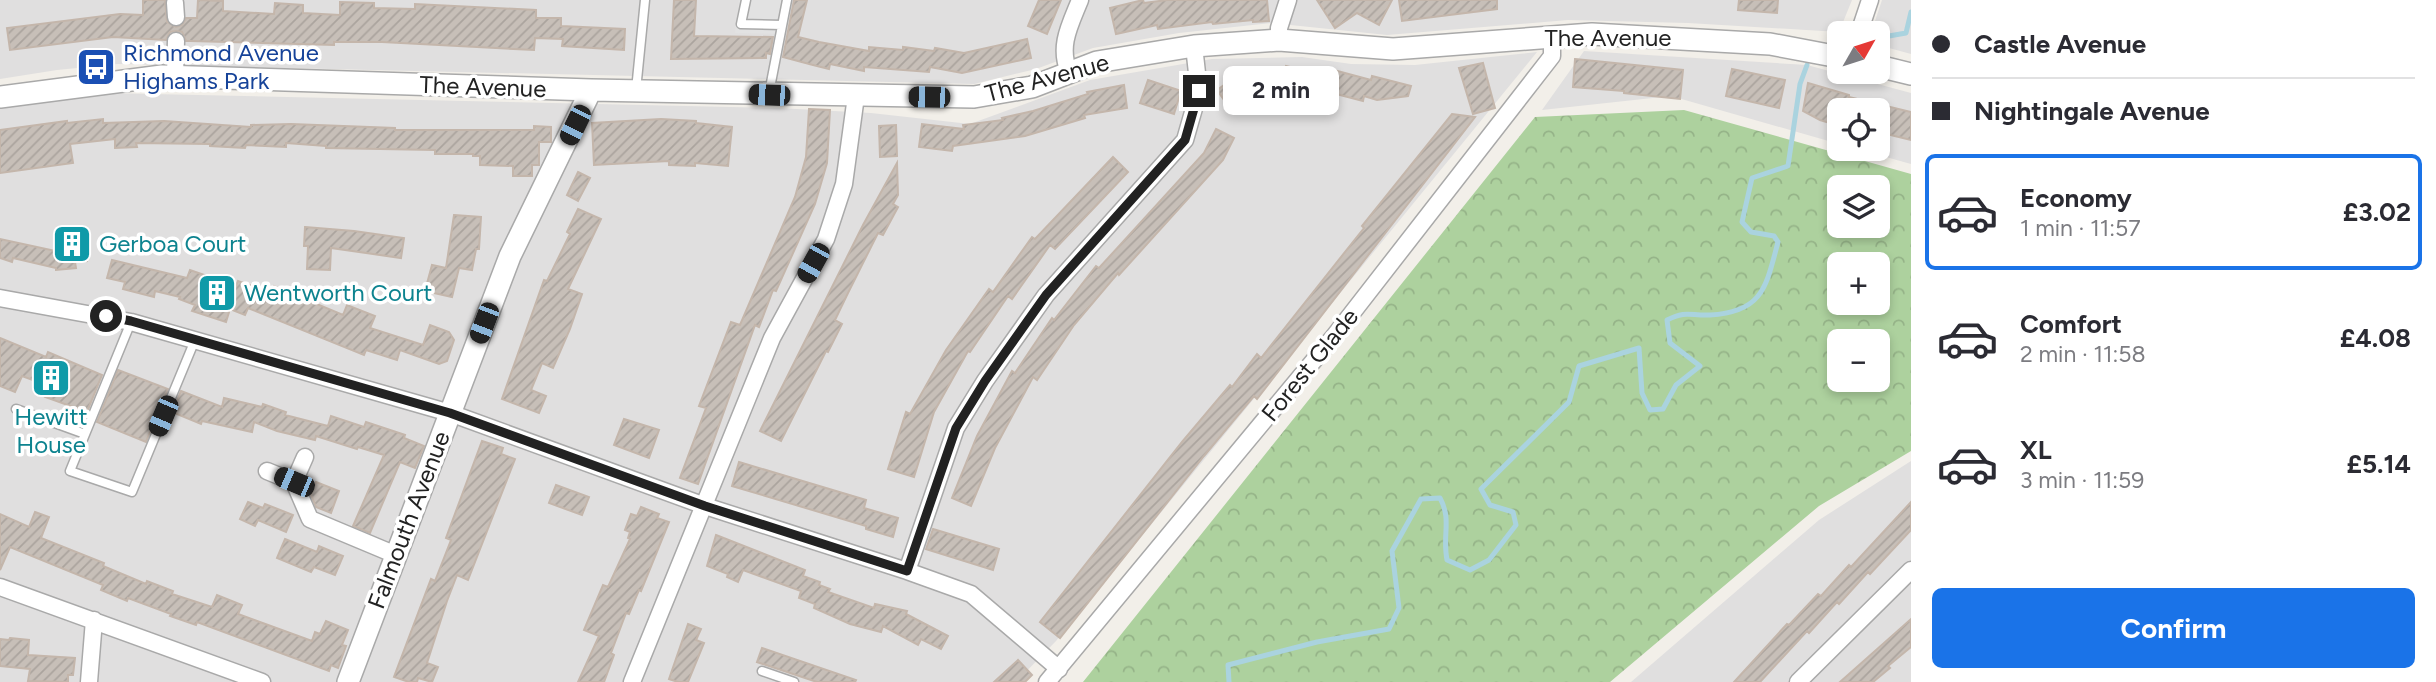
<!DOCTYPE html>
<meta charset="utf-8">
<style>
body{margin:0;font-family:Figtree,sans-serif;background:#f7f7f7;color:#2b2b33;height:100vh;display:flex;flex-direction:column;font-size:26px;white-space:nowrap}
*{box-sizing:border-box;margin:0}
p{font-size:23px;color:#7c7c81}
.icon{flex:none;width:38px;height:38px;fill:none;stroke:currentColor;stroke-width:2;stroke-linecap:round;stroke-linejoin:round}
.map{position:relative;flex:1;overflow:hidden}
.details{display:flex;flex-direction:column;background:#fff;width:525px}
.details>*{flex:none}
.top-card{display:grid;align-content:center;height:154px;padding:0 21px;background:#fff}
.needle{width:46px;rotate:51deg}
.buttons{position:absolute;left:1827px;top:21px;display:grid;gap:14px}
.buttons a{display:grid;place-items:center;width:63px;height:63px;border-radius:10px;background:#fff;box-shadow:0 4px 10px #0003;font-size:35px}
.end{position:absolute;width:32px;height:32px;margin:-16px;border:9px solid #222;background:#fff;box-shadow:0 0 0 4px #fff}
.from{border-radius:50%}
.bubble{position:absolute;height:49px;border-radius:10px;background:#fff;box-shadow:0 4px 10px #0003;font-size:23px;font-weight:700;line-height:49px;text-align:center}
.car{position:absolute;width:21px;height:42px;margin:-21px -10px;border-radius:9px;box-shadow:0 0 5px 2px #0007;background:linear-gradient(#222 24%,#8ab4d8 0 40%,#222 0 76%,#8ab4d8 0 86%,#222 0)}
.top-card b{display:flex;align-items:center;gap:24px;height:66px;font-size:26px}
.top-card b+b{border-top:2px solid #e1e1e2}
.top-card i{width:18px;height:18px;background:#2b2b33}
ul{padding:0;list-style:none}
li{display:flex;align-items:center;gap:21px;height:116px;margin:0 14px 10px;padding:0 7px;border:4px solid transparent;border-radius:10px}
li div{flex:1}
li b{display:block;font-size:26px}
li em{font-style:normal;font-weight:700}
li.active{border-color:#1a73e8}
li>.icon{width:63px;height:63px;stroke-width:1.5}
.primary-button{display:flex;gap:14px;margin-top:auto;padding:14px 21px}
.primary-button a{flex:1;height:80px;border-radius:10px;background:#1a73e8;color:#fff;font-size:28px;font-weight:700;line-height:80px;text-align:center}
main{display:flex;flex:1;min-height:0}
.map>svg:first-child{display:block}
</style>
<main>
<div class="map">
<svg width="1911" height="682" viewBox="0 0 1911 682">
<defs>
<pattern id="forest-crowns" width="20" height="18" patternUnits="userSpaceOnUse" patternTransform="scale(1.75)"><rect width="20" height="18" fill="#add19e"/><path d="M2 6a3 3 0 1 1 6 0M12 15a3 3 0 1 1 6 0" fill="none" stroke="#95b388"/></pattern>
<pattern id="building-hatch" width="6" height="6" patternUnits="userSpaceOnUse" patternTransform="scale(1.75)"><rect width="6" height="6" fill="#c7bfb8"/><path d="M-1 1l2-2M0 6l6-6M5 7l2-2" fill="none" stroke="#aba49e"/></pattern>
</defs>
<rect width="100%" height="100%" fill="#f2efe9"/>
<path fill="#e0dfdf" d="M0 0H1852L1839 32 1688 23 1568 20 1387 35 1271 23 1179 33 1093 48 1036 69 974 84 118 64 57 70 0 79Z
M1882 0H1911V54L1878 45V33H1871Z
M1584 51 1807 65 1911 93V164L1857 149H1878V110H1839V144L1671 96 1542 110Z
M1537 52 1056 641 1016 682H0V108L105 93 778 108 871 113 970 124 1090 80 1212 59 1302 57 1351 64 1415 65Z
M1911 461V682H1631L1819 520Z"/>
<path fill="url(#forest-crowns)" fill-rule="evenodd" d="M1684 110 1911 174V451L1819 506 1610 682H1083L1535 117ZM1839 187H1878V226H1839ZM1839 264H1878V303H1839ZM1839 341H1878V380H1839Z"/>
<path fill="#e2e2e2" d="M739 0H791L783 34 735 33Z"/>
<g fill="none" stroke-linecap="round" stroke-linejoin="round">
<path stroke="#aad3df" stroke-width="5" d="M1889 36 1906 33 1911 12
M1229 682 1228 665 1317 642 1389 629 1399 608 1392 551 1421 499 1440 498C1452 520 1442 535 1447 560L1470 570 1489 560 1516 525 1513 512 1490 505 1481 489 1569 402 1579 366 1639 348 1642 393 1650 410 1663 409 1676 385 1700 366 1670 343 1667 320C1687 310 1690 316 1710 315 1763 312 1766 287 1778 242L1774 236 1751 232 1742 222 1752 178 1788 166 1800 84 1807 65"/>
</g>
<path fill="url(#building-hatch)" stroke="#c4b6ab" stroke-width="2" d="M143 0H165L167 22 176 27 182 25 186 18H197L198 0 223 1V11L274 14 275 3 303 5V13L340 15V2L374 3V8L415 9V4L536 10V18H561V26L625 29 624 50 562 46 563 39 535 38 534 50 382 42H334V45L190 41H186L182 32 176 31 170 32 166 40 113 37 10 50 7 28 120 14 143 15Z
M674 0H696L694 36 773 37 770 54 766 53V58L671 59Z
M794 0H807L798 37 819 42 869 51V47L903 50V47L934 51 935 48 964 53 1027 39 1031 58 962 73 930 67 929 72 864 67V71L830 64 829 69 813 65 783 57Z
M1039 0H1061L1047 34 1028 26Z
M1143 0 1144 3 1167 0H1267L1269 21 1253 22V20L1213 24 1212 22 1158 29 1157 25 1116 34 1110 8Z
M1317 0H1392L1379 25 1357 13 1335 28Z
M1399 0H1497V9L1402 21Z
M1739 0H1778L1777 13 1738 10Z
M1575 59 1683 70 1680 99 1624 93V91L1573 87Z
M1483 63 1495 108 1473 114 1459 68Z
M1286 66 1328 77 1330 69 1371 80 1372 76 1411 86 1408 96 1377 100 1364 96 1363 101 1321 90 1319 97 1280 87Z
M1732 69 1785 80 1779 108 1726 96Z
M1243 72 1255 89 1229 107 1217 90Z
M1148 80 1181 91 1174 114 1140 103Z
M1808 83 1849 95V97L1911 112V140L1878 132V110H1839V126L1820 120 1803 111Z
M1124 85 1127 108 1084 115 1085 118 1025 136 953 146 952 151 919 147 922 124 964 129 963 125 1003 120 1002 118 1033 111 1088 94 1087 92Z
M809 109 830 110 827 163 815 204 776 291 773 290 759 327 755 325 698 484 680 478 706 408 699 406 731 322 740 325 795 197 806 157Z
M1452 114 1475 117 1257 399 1254 396 1204 456 1060 638 1040 622 1182 442 1230 385 1232 387 1257 354 1261 358 1364 228 1362 226Z
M103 119V123L164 121 251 127V125L291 124 395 128V130H534V126L551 127V142H539V165H532V176H513V166L480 165V156H473V154H435V150L326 148V146L286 143V147L246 145 245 148 210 146V144L136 143 137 147 115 148V139L70 144 73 163 0 173V130L67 121V123Z
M661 119 696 121V123L732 127 728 166 695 163V166L669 165V161L594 165 592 123Z
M896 125 897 156 880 157 879 126Z
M1216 129 1234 138 1223 160 1119 275 1118 273 1074 325 1037 380 1033 377 995 448 971 506 952 498 977 436 1012 371 1015 373 1052 318 1054 320 1096 266 1099 268 1204 153Z
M1113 157 1128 172 1055 249 1050 245 1012 299 1008 296 970 352 968 351 934 412 914 477 888 469 906 412 910 414 946 350 989 289 993 292 1032 237 1035 239Z
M897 163 898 195 893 204 898 207 883 235 878 233 848 293 835 320 842 324 828 352 826 351 781 441 760 431 863 225Z
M578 172 590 178 578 201 567 195Z
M578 209 601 219 568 289 582 294 570 329 553 368 542 363 531 390 546 396 539 413 502 399 544 280 547 281 570 234 567 232Z
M454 215 481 217 479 249H476L472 270 459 268 452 297 425 291 432 265 446 268Z
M305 227 354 231 404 238 401 258 331 248 330 270 307 269 308 246H304Z
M75 232V237L84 236 87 261 75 262 76 268 56 270V268L13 258 12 262 0 258V239L60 252 58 234Z
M112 260 187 278 190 270 236 286 238 281 272 293 274 286 343 315 347 305 375 316 370 328 423 345 430 325 449 332 454 340 447 361 439 364 400 350 397 360 366 350 364 355 248 308 245 315 230 309 226 322 192 311 195 305 179 299 180 297 155 291 154 297 123 289 125 282 107 278Z
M0 338 46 357 48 352 102 375 87 412 45 397 49 386 22 376 15 392 0 386Z
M118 370 168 389 146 442 97 422Z
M181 391 222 407 224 398 262 407 263 404 286 412 285 415 328 426 331 416 364 427 366 422 405 435 404 438 424 446 415 468 400 462 370 533 353 526 384 455 358 447 357 449 316 436 315 440 277 431 254 422 252 432 202 421 201 424 172 412Z
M624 419 659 430 649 458 614 445Z
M482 441 503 448 501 454 515 459 468 580 457 575 447 601 427 663 438 667 432 682 418 678 417 682H409L394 677 431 579 435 581 451 540 446 538Z
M739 462 866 500 864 508 898 518 893 537 866 529V526L732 486Z
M316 482 339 491 331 513 316 507 311 495Z
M556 485 589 497 582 515 549 503Z
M248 502 263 508 265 504 293 515 286 532 258 520 255 526 240 519Z
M1911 502V530L1870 574 1868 572 1839 604 1837 602 1809 633 1807 631 1760 682H1734L1787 624 1789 625 1818 594 1821 596 1849 565 1851 567Z
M641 507 659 514 657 518 669 522 641 591 639 590 629 614 626 613 611 653 614 655 604 682H578L599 636 584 630 603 585 608 587 630 539 628 538 630 532 625 530 631 514 637 516Z
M35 512 49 517 41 538 104 563 103 566 146 584 147 581 173 591 172 594 212 607 217 595 242 605 238 614 312 641 315 632 320 634 326 621 348 630 342 645 346 646 338 668 331 665 329 671 197 622 196 625 170 616 171 614 128 598 127 601 101 590 103 585 10 547 0 570V514L29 527Z
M933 529 999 549 993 570 926 549Z
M716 535 805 570 803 576 820 582 819 585 830 589 828 592 874 608 875 604 907 611 906 614 948 636 941 649 921 639 918 645 883 626 881 632 850 624 814 608 815 604 799 598 801 591 743 570 738 582 727 577 728 574 707 566Z
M285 539 317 552 319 546 343 556 335 575 314 567 311 572 277 558Z
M1911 619V647L1888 666 1890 668 1873 682H1840Z
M688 624 701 629 696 640 704 643 688 682H678L669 679Z
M10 638 29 640 28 655 75 658 73 675H68V682L28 681 30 669 0 666V639L9 640Z
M762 648 856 680 855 682H817L757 662Z
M1018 660 1032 675 1025 682H994Z"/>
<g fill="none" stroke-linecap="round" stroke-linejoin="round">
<g stroke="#a9a9a9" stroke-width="11">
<path id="service" d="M746 0 741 24 782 25
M636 90 645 0
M769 93 787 0
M131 322 70 471 132 492 195 340
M16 409 85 434
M762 671 794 682"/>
</g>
<g stroke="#a9a9a9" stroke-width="19">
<path id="minor" d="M175 3 176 17
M1859 33 1870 0
M1279 40V28L1288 0
M1069 72C1058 46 1070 25 1080 0
M175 76 176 41
M0 298 131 322 450 413 705 506 907 571 971 594 1059 669
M267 471 294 482 310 519 396 555
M294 482 305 457
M907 571 956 428 985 381 1046 295 1185 140 1199 91 1194 46
M0 587 262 682
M89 682 94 620
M632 682 772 338 826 239 844 184 856 96
M1047 682 1335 335 1552 56V37
M1798 682 1911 570"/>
</g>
<g stroke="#a9a9a9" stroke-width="24">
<path id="tertiary" d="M1878 66 1911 74
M0 97 162 76 591 90 974 97 1032 87 1097 62 1194 46 1279 40 1393 49 1592 34 1770 44 1839 57
M348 682 510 256 591 90"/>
</g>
<use href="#service" stroke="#fff" stroke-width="8"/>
<use href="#minor" stroke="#fff" stroke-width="16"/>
<use href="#tertiary" stroke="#fff" stroke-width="21"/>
</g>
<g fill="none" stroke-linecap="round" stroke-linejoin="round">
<path stroke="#222" stroke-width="9" d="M106 316 131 321 450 413 705 506 907 571 956 428 985 381 1046 295 1185 140 1199 91"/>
</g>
<defs>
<g id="bus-square" transform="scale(2.0125)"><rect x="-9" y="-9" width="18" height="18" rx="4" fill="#1a4fb4" stroke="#fff"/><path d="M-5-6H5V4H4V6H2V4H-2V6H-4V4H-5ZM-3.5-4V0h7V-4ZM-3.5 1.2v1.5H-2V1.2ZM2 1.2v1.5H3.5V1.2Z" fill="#fff"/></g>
<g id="building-square" transform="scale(2.0125)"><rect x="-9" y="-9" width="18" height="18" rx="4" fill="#0f9aa8" stroke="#fff"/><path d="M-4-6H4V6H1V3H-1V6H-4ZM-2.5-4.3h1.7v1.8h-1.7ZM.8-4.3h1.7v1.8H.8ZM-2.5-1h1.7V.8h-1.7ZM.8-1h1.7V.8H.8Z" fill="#fff"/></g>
</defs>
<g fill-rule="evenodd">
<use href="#bus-square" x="96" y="67"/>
<use href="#building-square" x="72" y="244"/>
<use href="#building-square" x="217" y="293"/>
<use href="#building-square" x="51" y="378"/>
</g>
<g text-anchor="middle" stroke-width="7" stroke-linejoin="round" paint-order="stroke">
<g font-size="24" fill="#222" stroke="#fff">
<text x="1608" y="46">The Avenue</text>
<text transform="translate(1047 78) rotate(-15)" y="8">The Avenue</text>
<text transform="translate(483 87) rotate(2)" y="8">The Avenue</text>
<text transform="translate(1310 365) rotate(-51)" y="8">Forest Glade</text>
<text transform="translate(409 520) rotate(-69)" y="8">Falmouth Avenue</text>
</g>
<g font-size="24" fill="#164399" stroke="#fff" text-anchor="start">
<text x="123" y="61">Richmond Avenue<tspan x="123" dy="28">Highams Park</tspan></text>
</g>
<g font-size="24" fill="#0d838f" stroke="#fff" text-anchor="start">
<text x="99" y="252">Gerboa Court</text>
<text x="244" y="301">Wentworth Court</text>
<text x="51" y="425" text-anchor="middle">Hewitt<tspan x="51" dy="28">House</tspan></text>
</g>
</g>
</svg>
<div class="buttons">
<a><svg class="needle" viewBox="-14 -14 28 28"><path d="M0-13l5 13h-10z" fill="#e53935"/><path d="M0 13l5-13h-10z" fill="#7c7c81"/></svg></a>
<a><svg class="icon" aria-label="locate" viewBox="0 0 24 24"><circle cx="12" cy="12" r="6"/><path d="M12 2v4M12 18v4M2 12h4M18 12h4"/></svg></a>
<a><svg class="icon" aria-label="layers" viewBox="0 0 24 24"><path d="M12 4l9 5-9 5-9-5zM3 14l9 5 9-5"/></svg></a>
<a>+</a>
<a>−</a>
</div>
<i class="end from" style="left:106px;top:316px"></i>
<i class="end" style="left:1199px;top:91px"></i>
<div class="bubble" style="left:1223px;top:66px;width:116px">2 min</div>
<i class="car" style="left:769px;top:95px;rotate:272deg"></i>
<i class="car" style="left:929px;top:97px;rotate:271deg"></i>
<i class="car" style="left:575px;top:125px;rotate:206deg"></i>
<i class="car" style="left:813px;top:263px;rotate:209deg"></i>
<i class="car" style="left:484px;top:323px;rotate:201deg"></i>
<i class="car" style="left:163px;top:416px;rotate:203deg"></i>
<i class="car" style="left:294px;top:482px;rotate:293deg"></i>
</div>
<section class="details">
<div class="top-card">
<b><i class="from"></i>Castle Avenue</b>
<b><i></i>Nightingale Avenue</b>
</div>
<ul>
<li class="active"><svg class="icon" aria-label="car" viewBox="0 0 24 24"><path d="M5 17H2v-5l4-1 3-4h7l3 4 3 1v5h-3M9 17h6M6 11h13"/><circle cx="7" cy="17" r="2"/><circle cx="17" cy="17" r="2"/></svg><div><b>Economy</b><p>1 min · 11:57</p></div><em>£3.02</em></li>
<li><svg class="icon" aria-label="car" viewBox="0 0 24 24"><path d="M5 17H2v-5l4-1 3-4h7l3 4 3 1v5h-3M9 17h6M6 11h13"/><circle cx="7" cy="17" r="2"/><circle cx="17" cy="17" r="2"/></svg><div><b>Comfort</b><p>2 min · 11:58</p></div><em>£4.08</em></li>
<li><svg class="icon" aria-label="car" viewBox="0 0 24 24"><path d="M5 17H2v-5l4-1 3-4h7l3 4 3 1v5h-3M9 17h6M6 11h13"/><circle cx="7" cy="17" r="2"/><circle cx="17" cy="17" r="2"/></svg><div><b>XL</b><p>3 min · 11:59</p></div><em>£5.14</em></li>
</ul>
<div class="primary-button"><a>Confirm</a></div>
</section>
</main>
